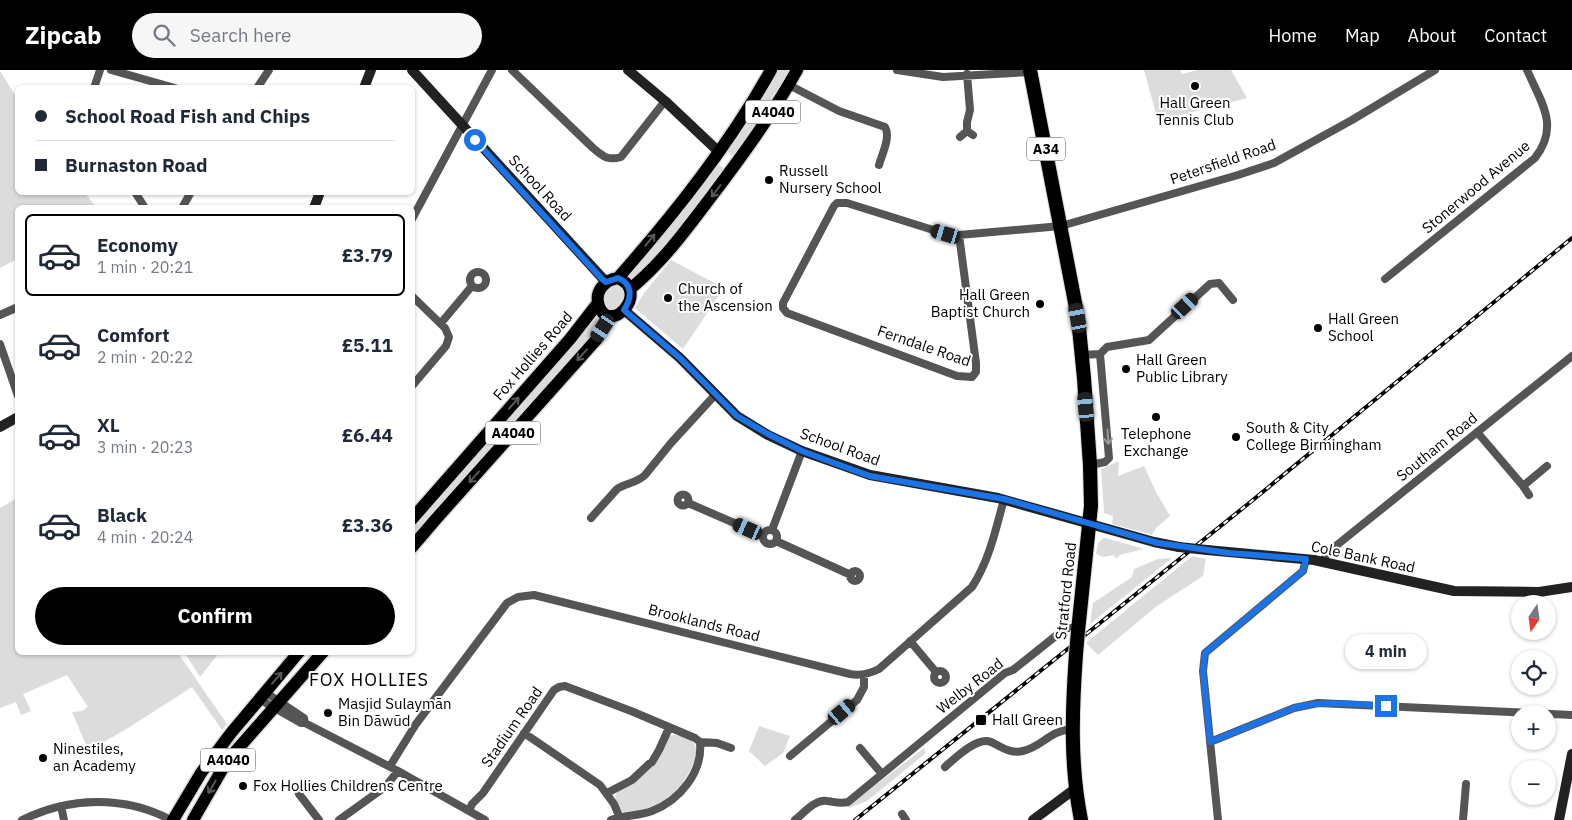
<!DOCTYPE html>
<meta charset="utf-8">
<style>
body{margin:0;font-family:"IBM Plex Sans",sans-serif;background:#f6f6f7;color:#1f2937;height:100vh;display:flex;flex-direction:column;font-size:19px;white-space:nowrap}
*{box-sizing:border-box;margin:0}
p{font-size:16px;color:#747a83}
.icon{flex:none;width:28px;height:28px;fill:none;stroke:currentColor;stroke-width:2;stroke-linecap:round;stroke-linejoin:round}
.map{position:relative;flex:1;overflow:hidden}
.sheet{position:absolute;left:15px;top:135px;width:400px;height:450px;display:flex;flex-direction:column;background:#fff;border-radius:8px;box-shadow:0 1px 4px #0004}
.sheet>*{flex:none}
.guide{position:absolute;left:15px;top:15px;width:400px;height:110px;border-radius:8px;box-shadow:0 1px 4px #0004;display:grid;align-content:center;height:110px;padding:0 20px;background:#fff}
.needle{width:32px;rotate:193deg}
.tools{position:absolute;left:1511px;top:525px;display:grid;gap:10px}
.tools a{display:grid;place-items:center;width:45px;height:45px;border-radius:50%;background:#fff;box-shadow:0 1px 4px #0004;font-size:25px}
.end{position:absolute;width:22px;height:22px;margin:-11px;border:6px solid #1a73e8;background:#fff;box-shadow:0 0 0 2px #fff}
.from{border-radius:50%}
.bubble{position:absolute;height:35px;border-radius:18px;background:#fff;box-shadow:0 1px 4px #0004;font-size:16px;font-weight:700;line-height:35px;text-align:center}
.car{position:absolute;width:15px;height:30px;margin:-15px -8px;border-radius:6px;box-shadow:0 0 4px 1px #0007;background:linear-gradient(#222 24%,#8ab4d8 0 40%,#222 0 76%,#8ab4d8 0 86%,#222 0)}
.guide b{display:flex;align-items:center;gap:18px;height:48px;font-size:19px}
.guide b+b{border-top:1px solid #e0e1e3}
.guide i{width:12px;height:12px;background:#1f2937}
ul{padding:9px 0 0;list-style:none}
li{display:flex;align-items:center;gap:15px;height:82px;margin:0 10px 8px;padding:0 10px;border:2px solid transparent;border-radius:8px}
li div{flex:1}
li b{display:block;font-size:19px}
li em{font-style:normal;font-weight:700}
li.selected{border-color:#000}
li>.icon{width:45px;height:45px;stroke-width:1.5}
.action{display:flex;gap:10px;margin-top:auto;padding:10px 20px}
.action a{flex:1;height:58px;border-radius:30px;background:#000;color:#fff;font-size:20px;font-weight:700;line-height:58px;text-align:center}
header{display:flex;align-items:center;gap:30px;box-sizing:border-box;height:70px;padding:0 25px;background:#000;color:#fff}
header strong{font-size:24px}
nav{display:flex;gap:28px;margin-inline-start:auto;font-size:18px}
.search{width:350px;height:45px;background:#f6f6f7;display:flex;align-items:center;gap:12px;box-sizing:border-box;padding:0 18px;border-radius:28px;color:#747a83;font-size:19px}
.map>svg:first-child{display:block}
</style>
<header>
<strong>Zipcab</strong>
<div class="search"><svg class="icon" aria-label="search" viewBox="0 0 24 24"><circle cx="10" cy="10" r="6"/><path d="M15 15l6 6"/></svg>Search here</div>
<nav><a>Home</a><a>Map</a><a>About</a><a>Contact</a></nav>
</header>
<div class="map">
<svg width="1572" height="750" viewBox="0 0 1572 750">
<rect width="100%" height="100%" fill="#fff"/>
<path fill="#dcdcdc" d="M776 0H792L735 88 725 80Z
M1144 0H1180L1182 4 1198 0H1231L1247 28 1158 51Z
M0 1 17 28 18 122 85 123 96 137 18 138 17 189 0 198Z
M716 92 726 100 664 180 633 211 628 207Z
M671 190 724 218 683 279 635 238 644 223Z
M613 211 626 221 624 232 613 242 602 235 604 220Z
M593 247 597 248 601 253 585 276 413 472V453Z
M1119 391 1118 406 1144 396 1156 422 1170 446 1156 458 1152 465 1112 454 1113 446 1104 443 1101 399Z
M17 428 18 582 178 583 227 654 222 660 192 617 128 658 102 673 86 675 72 642 82 641 88 637 67 605 23 624 31 641 21 645 16 632 0 638V438Z
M1103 468H1106L1144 479 1119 485V487L1115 488 1114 485 1104 487 1096 484 1098 473Z
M1192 486 1206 489 1203 506 1157 536 1098 585 1086 573Z
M1172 488 1090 554 1093 533 1132 507 1134 499 1158 489Z
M185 583H219L200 607Z
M759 656 790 666 783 683 765 696 749 681Z
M674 665C682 666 691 667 695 675 701 688 681 719 670 726 656 736 640 743 622 742 619 738 614 731 616 724 619 718 630 715 636 710 653 696 661 686 669 666Z
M924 678 926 683 867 731 849 738 847 737Z"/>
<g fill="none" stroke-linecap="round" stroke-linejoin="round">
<g stroke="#dbdbdb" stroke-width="15">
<path id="primary" d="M618 208C675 143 729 75 771 0
M618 208C651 222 610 266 599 236 594 222 604 210 618 208Z
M630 219C662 193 686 160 711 127 742 86 772 45 797 0
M412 449 570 269 598 233
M412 477 436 449 596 270 611 246
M173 750 201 703 231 663 299 582
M193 750 227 691 323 582"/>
</g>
<g stroke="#dbdbdb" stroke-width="16">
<path id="highway" d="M1030 0 1078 248 1084 308 1090 395 1091 436 1078 561
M1076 584C1072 640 1070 695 1081 750"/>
</g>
<path stroke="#555" stroke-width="8" d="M111 0 175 18
M512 0 593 78C603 86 607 91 621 87L665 31
M897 0 943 7 1031 2
M789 15 839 41 885 57C891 67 882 84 879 95
M94 18 100 0
M257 18 269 0
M967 61V52L970 40 967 4
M960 67 967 61 973 65
M135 122 145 138
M182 138 191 122
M412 149 492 0
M959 165 976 293V302L972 307 957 306 787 243 783 238V233L834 136 837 133H847L946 164 959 165 1061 156 1238 105 1274 93 1352 50 1435 0
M470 210a8 8 0 1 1 16 0a8 8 0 1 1-16 0Z
M1385 209 1535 88C1560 56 1541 32 1527 0
M412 226 445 258 449 267 446 276 412 316
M0 245 18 237
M441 253 472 216
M0 274 18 326
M1081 285 1100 284 1107 277 1149 270 1210 214 1219 213 1233 230
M1477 362 1523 416 1547 396
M1090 395 1105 392 1109 388 1100 284
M1523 416 1529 425
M677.5 430a5.5 5.5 0 1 1 11 0a5.5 5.5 0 1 1-11 0Z
M688 433 762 465
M591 448 617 419C626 413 637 413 645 405L671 373 715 325
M763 467a7 7 0 1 1 14 0a7 7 0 1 1-14 0Z
M772 460 802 381
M776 471 851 505
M1323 492 1327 483 1572 286
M850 506a5 5 0 1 1 10 0a5 5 0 1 1-10 0Z
M910 571 936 602
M934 607a6 6 0 1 1 12 0a6 6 0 1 1-12 0Z
M265 622 304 648 305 653
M259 629 301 653H305L398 701 485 750
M524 663 600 715 614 734 619 746
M700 672 717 673 731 678
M1210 672 1294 638 1318 633 1572 645
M860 678 882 704
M790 686 857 630 864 617V605
M652 692 659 680 669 658
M390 696 416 654 507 533 518 527 534 525 850 604C861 606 869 604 879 599L972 517C989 491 996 459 1004 429
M945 697C954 689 977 666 991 672 1002 677 1010 684 1023 681 1043 676 1049 661 1072 659
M607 723 632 710 649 694
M299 724 319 750
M61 736 64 750
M469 741 472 734 483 723 554 620 559 617 565 616 631 641 695 668 700 672C703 702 680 730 652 741 639 746 624 745 611 750
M902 744 906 750
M22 750C69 727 124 725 171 750
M339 750 385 717 398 701
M795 750C804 743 815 729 827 731 835 732 840 734 848 732L1005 603 1013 600 1062 561 1068 558H1079
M1218 750 1203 601 1205 583 1303 501 1306 489
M1463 750 1466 714"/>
<path stroke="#222" stroke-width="10" d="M412 0 606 212
M628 0 665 31 719 82
M364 18 371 0
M314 138 320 122
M624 240 680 288 737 346 768 365 802 381 870 405 998 428 1154 472 1179 477
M0 357 18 347
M1207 480 1314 490 1454 521 1539 522 1572 517
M1033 750 1076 718
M1559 750 1572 684"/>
<use href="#primary" stroke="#000" stroke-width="12"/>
<use href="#highway" stroke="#000" stroke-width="14"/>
<g stroke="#000" stroke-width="4">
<path id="rail" d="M855 750 1248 434 1572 168"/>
</g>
<use href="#rail" stroke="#fff" stroke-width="2" stroke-dasharray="5.5" stroke-linecap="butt"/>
<g stroke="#dbdbdb" stroke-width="16" stroke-linecap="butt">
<path id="highway-bridge" d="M1076 584 1078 561"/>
</g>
<path stroke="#222" stroke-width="10" d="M1179 477 1207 480"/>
<use href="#highway-bridge" stroke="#000" stroke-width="14"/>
</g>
<defs><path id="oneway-shaft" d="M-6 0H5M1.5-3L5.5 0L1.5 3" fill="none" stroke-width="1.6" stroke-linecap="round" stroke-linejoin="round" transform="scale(1.25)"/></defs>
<g stroke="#595959">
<use href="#oneway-shaft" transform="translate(716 121) rotate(127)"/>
<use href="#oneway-shaft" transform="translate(650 170) rotate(-51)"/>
<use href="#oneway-shaft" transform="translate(582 285) rotate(132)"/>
<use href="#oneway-shaft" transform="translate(514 333) rotate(-49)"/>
<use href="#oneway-shaft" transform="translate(474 407) rotate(132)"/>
<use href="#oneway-shaft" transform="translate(277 608) rotate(-49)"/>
<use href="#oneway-shaft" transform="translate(212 717) rotate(120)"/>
</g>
<use stroke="#999" href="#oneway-shaft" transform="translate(1108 367) rotate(86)"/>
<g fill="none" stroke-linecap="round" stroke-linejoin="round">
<path stroke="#1a73e8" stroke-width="6" d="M475 70 602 209 606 212 618 208C633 214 632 228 624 240L680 288 737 346 768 364 802 381 845 397 870 406 1004 429 1158 473 1229 483 1306 489 1303 501 1205 583 1203 601 1210 672 1294 638C1324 630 1355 634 1386 636"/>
</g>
<g fill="#000" stroke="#fff" stroke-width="2">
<circle cx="1195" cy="16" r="5"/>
<circle cx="769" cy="110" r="5"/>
<circle cx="668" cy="228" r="5"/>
<circle cx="1040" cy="234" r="5"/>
<circle cx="1318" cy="258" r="5"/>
<circle cx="1126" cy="299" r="5"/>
<circle cx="1156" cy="347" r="5"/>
<circle cx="1236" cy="367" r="5"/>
<circle cx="328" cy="643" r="5"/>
<rect x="975" y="644" width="12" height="12" rx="2.5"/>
<circle cx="43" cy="688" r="5"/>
<circle cx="243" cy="716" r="5"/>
</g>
<g text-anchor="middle" stroke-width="4" stroke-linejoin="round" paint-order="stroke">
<g fill="#fff" stroke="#4c4c4c" stroke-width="1">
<rect x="745.5" y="30.5" width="55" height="23" rx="4"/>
<rect x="1027" y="67.5" width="38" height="23" rx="4"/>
<rect x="485.5" y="351.5" width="55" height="23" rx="4"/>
<rect x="200.5" y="678.5" width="55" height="23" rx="4"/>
</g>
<g font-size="14" font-weight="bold" fill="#000">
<text x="773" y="47">A4040</text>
<text x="1046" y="84">A34</text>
<text x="513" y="368">A4040</text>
<text x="228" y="695">A4040</text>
</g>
<g font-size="15" fill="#000" stroke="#fff" text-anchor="start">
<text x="1195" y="38" text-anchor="middle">Hall Green<tspan x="1195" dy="17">Tennis Club</tspan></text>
<text x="779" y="106">Russell<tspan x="779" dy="17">Nursery School</tspan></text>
<text x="678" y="224">Church of<tspan x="678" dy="17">the Ascension</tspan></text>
<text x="1030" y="230" text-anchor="end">Hall Green<tspan x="1030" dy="17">Baptist Church</tspan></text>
<text x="1328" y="254">Hall Green<tspan x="1328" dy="17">School</tspan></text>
<text x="1136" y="295">Hall Green<tspan x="1136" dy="17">Public Library</tspan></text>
<text x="1246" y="363">South &amp; City<tspan x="1246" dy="17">College Birmingham</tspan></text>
<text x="1156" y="369" text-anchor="middle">Telephone<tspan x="1156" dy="17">Exchange</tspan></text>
<text x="338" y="639">Masjid Sulaymān<tspan x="338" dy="17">Bin Dāwūd</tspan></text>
<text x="992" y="655">Hall Green</text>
<text x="53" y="684">Ninestiles,<tspan x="53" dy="17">an Academy</tspan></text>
<text x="253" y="721">Fox Hollies Childrens Centre</text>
</g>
<g font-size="15" fill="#000" stroke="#fff">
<text transform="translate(1223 92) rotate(-19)" y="5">Petersfield Road</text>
<text transform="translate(1476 117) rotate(-40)" y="5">Stonerwood Avenue</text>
<text transform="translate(540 118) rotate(47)" y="5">School Road</text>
<text transform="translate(924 276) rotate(19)" y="5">Ferndale Road</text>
<text transform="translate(533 286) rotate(-49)" y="5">Fox Hollies Road</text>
<text transform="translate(840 377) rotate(20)" y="5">School Road</text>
<text transform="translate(1437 377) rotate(-39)" y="5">Southam Road</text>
<text transform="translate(1363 487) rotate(12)" y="5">Cole Bank Road</text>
<text transform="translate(1066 521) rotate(-84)" y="5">Stratford Road</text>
<text transform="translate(704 553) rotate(14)" y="5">Brooklands Road</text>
<text transform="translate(970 616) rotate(-38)" y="5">Welby Road</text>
<text transform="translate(512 657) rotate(-55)" y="5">Stadium Road</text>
</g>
<g font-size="18" letter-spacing="1" fill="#000" stroke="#fff">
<text x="369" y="616">FOX HOLLIES</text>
</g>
</g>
</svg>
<div class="tools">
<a><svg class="needle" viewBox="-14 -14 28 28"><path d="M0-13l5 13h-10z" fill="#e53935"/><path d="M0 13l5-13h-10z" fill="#747a83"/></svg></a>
<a><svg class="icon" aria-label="locate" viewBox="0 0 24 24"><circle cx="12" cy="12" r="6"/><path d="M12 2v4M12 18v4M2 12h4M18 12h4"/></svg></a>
<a>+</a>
<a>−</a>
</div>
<i class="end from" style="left:475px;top:70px"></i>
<i class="end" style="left:1386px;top:636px"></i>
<div class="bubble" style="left:1345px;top:564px;width:82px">4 min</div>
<i class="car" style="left:946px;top:164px;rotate:287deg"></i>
<i class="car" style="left:1185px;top:236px;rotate:47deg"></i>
<i class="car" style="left:1078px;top:248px;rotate:349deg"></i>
<i class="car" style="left:603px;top:258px;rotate:213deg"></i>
<i class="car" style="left:1086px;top:337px;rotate:355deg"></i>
<i class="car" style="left:748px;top:459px;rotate:294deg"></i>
<i class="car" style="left:842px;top:642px;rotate:50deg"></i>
<div class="guide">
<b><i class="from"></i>School Road Fish and Chips</b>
<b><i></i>Burnaston Road</b>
</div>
<section class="sheet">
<ul>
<li class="selected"><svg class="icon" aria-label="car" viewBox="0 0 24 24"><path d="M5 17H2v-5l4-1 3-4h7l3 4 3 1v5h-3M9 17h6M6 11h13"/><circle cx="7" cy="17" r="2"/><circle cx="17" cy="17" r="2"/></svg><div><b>Economy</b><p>1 min · 20:21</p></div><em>£3.79</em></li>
<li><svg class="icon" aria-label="car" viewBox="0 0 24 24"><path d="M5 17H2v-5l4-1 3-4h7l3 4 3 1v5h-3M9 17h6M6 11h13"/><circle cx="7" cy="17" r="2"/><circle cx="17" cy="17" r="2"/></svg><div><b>Comfort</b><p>2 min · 20:22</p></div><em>£5.11</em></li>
<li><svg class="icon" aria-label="car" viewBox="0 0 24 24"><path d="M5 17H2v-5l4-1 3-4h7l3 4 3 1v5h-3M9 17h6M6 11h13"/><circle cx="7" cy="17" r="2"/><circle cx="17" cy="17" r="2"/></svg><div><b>XL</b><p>3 min · 20:23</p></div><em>£6.44</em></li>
<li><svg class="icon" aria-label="car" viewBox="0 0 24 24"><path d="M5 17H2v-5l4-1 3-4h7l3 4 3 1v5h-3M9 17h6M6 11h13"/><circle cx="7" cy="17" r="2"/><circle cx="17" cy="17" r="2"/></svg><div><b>Black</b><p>4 min · 20:24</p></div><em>£3.36</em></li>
</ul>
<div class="action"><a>Confirm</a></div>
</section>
</div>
